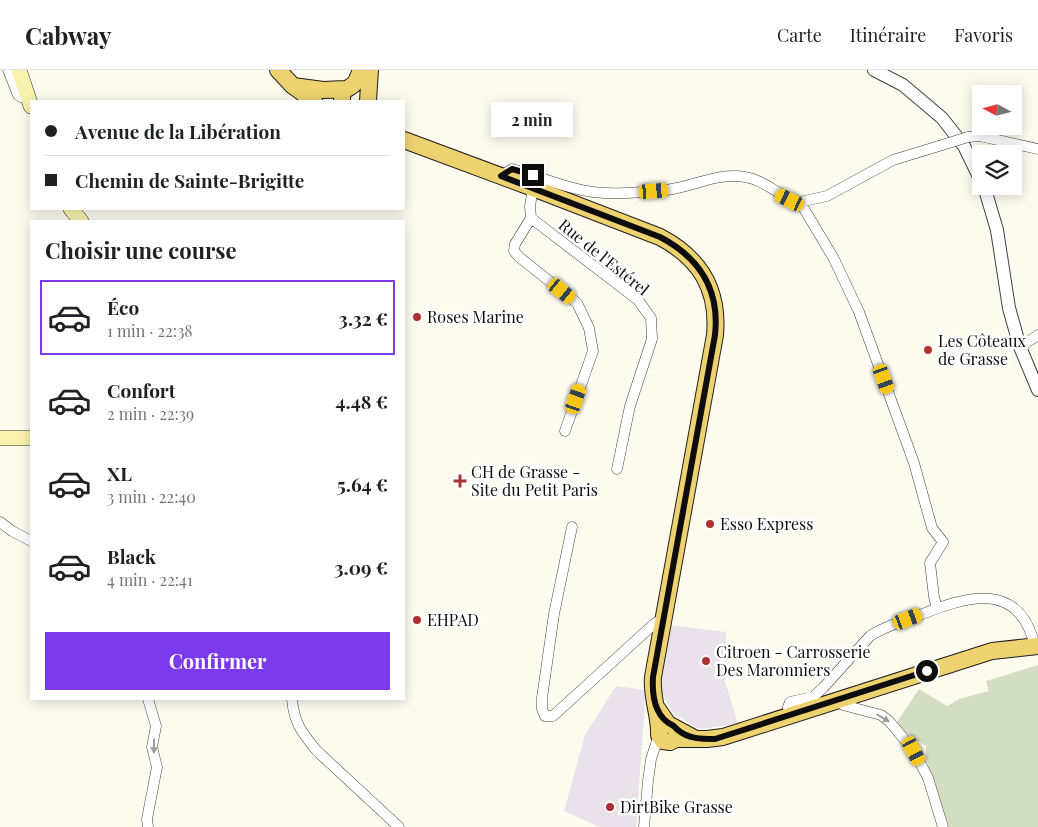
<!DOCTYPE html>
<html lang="fr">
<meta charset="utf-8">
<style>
body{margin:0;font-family:"Playfair Display",serif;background:#f6f6f6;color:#202124;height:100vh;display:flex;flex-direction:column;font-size:19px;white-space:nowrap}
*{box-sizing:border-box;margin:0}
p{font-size:16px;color:#757577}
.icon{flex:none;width:28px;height:28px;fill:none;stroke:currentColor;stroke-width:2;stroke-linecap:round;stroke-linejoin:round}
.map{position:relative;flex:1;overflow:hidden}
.details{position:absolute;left:30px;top:150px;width:375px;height:480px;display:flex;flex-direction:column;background:#fff;border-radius:0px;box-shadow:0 2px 12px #0003}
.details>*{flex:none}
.hud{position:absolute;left:30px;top:30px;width:375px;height:110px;border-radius:0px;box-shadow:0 2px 12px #0003;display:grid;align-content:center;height:110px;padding:0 15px;background:#fff}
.needle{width:32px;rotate:277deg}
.fabs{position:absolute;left:972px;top:15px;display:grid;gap:10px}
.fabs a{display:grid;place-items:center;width:50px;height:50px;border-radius:0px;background:#fff;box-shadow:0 2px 12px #0003;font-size:25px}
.end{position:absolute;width:22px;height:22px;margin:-11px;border:6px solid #0d0d0d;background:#fff;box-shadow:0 0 0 2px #fff}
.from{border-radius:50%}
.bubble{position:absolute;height:35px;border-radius:0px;background:#fff;box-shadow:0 2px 12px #0003;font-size:16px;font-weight:700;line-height:35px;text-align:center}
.car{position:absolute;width:15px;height:30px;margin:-15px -8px;border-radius:6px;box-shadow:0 0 4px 1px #0007;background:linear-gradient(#f5c518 24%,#345 0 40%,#f5c518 0 76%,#345 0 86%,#f5c518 0)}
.hud b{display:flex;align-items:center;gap:18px;height:48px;font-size:19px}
.hud b+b{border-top:1px solid #e0e0e0}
.hud i{width:12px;height:12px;background:#202124}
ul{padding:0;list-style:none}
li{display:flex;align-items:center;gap:15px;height:75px;margin:0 10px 8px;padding:0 5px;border:2px solid transparent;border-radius:0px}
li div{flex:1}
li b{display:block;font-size:19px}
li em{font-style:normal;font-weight:700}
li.current{border-color:#7c3aed}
li>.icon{width:45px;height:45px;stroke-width:1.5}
h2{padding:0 15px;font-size:22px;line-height:60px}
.action{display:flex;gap:10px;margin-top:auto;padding:10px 15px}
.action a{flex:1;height:58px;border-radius:0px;background:#7c3aed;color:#fff;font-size:20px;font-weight:700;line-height:58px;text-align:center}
header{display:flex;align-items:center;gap:30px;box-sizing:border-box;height:70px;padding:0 25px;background:#fff;border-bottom:1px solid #e0e0e0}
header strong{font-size:24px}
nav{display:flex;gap:28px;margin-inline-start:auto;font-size:18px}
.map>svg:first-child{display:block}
</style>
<header>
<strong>Cabway</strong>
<nav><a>Carte</a><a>Itinéraire</a><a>Favoris</a></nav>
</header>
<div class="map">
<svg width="1038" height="757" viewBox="0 0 1038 757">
<rect width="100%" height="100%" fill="#fdfbee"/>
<path fill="#eae2eb" d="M670 555 726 562 725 611 738 654 699 659 672 642 659 616Z
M616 616 646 620 636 757H599L564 741 585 665Z"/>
<path fill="#d3ddc1" d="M1038 595V757H949L926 689V676L895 655 919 619 947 636 959 629 989 621 986 611Z"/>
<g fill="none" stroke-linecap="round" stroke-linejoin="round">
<g stroke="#404040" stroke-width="11">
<path id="minor" d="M8 0 18 25 21 27 27 26
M968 67 980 66 1038 79
M501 106 512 99C539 106 566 119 593 122 617 125 643 122 666 120 693 117 718 102 745 107 766 110 780 128 800 132L834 189 859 242 914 393 932 458 943 472 930 493 934 527 937 538
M533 118 530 136 531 148 638 230 651 248 652 269 630 336 617 399
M800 132 827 126 893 90 939 76
M531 148 515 174 514 181 519 187 577 233 589 258 593 281 565 361
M1020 277 1038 265
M0 452 12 461 31 471
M572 457 554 544 542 628V639L545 646H553L654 554 664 548
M148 629 156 656 152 677 157 697 147 749 148 757
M292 629C294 653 302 663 317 681L399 757
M839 630 843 635 881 645 889 651 914 681 928 708 943 757
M790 646 788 637 790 632 813 627 823 618 870 566C885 556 903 551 920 545 967 526 1019 510 1035 576
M644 757 648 711 651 689 659 665"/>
</g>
<g stroke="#404040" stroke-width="14">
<path id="tertiary" d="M874 0 903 15 942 48 964 76 981 111
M984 116 997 160 1009 238 1020 277 1038 320"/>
</g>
<g stroke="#2f2f2f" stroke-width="16">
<path id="secondary" d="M19 0 31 36
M71 139 81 151
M0 368H31"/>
</g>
<g stroke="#1e1e1e" stroke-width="18">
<path id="primary" d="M278 0 293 16 314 31
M293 16 323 20 345 19
M342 31C342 19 345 21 353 15 357 12 359 4 361 0
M368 31 370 0
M404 70 533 118 660 167C700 188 719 219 715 265L653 607C651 627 660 646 659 665L663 671 670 672 676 669H707L723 667 992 581 1038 576
M657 638 668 654 694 668"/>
</g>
<use href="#minor" stroke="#fff" stroke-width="10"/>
<use href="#tertiary" stroke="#fff" stroke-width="12"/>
<use href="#secondary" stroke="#f8f2ae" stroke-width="15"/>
<use href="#primary" stroke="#edd26f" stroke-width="16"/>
<g stroke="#404040" stroke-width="11" stroke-linecap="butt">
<path id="minor-bridge" d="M939 76 968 67"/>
</g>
<use href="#minor-bridge" stroke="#fff" stroke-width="10"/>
</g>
<defs><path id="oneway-solid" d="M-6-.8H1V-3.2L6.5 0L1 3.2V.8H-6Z" transform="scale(1.25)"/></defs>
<g fill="#9e9e9e">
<use href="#oneway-solid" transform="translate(883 648) rotate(31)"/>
<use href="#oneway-solid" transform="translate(154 676) rotate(90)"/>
</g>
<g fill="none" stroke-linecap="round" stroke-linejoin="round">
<path stroke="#0d0d0d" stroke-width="6" d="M533 105 512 99 501 106 660 167C700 188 720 220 715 265L653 607C652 624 654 646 672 655 676 657 674 657 678 660 688 669 702 669 715 669L927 601"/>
</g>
<g fill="#b03133" stroke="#fff" stroke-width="2">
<circle cx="417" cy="247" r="5"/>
<circle cx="928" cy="280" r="5"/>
<path d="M457.5 403.5h5v5h5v5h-5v5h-5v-5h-5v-5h5z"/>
<circle cx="710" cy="454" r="5"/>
<circle cx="417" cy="550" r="5"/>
<circle cx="706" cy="591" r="5"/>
<circle cx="610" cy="737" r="5"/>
</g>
<g text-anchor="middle" stroke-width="5" stroke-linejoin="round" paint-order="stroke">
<g font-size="16" fill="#0d0d0d" stroke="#fff">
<text transform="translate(604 187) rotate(39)" y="6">Rue de l'Estérel</text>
</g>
<g font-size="16" fill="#0d0d0d" stroke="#fff" text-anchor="start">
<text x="427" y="253">Roses Marine</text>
<text x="938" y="277">Les Côteaux<tspan x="938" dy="18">de Grasse</tspan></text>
<text x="471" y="408">CH de Grasse -<tspan x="471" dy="18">Site du Petit Paris</tspan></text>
<text x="720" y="460">Esso Express</text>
<text x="427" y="556">EHPAD</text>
<text x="716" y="588">Citroen - Carrosserie<tspan x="716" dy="18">Des Maronniers</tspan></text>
<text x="620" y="743">DirtBike Grasse</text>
</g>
</g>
</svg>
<div class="fabs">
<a><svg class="needle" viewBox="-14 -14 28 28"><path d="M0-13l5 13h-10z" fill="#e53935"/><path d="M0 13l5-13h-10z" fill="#757577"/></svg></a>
<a><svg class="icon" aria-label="layers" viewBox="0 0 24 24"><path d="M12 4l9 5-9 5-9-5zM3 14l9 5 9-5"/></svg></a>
</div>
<i class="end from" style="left:927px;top:601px"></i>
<i class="end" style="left:533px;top:105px"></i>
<div class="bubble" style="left:491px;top:32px;width:82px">2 min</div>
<i class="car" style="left:654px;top:121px;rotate:86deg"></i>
<i class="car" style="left:790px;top:130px;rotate:296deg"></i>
<i class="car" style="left:562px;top:221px;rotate:129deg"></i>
<i class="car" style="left:884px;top:309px;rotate:160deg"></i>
<i class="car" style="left:576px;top:329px;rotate:19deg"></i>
<i class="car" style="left:908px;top:549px;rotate:69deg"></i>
<i class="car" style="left:914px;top:681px;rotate:152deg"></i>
<div class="hud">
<b><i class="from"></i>Avenue de la Libération</b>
<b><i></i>Chemin de Sainte-Brigitte</b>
</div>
<section class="details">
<h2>Choisir une course</h2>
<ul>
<li class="current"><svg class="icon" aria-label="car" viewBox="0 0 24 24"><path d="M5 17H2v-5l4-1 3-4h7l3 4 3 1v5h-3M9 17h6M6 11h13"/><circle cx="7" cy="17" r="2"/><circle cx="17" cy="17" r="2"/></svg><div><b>Éco</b><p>1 min · 22:38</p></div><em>3.32 €</em></li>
<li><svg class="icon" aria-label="car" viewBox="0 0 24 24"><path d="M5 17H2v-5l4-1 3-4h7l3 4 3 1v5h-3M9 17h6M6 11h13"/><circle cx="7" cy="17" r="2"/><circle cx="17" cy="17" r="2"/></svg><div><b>Confort</b><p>2 min · 22:39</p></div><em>4.48 €</em></li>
<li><svg class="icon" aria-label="car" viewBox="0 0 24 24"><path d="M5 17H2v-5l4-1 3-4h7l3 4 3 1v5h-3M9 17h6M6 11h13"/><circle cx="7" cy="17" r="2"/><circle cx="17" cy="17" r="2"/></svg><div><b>XL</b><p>3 min · 22:40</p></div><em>5.64 €</em></li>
<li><svg class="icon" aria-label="car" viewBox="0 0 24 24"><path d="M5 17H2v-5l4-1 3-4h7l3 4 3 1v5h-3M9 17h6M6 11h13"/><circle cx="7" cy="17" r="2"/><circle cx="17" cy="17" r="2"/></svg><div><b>Black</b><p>4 min · 22:41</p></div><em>3.09 €</em></li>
</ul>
<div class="action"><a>Confirmer</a></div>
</section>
</div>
